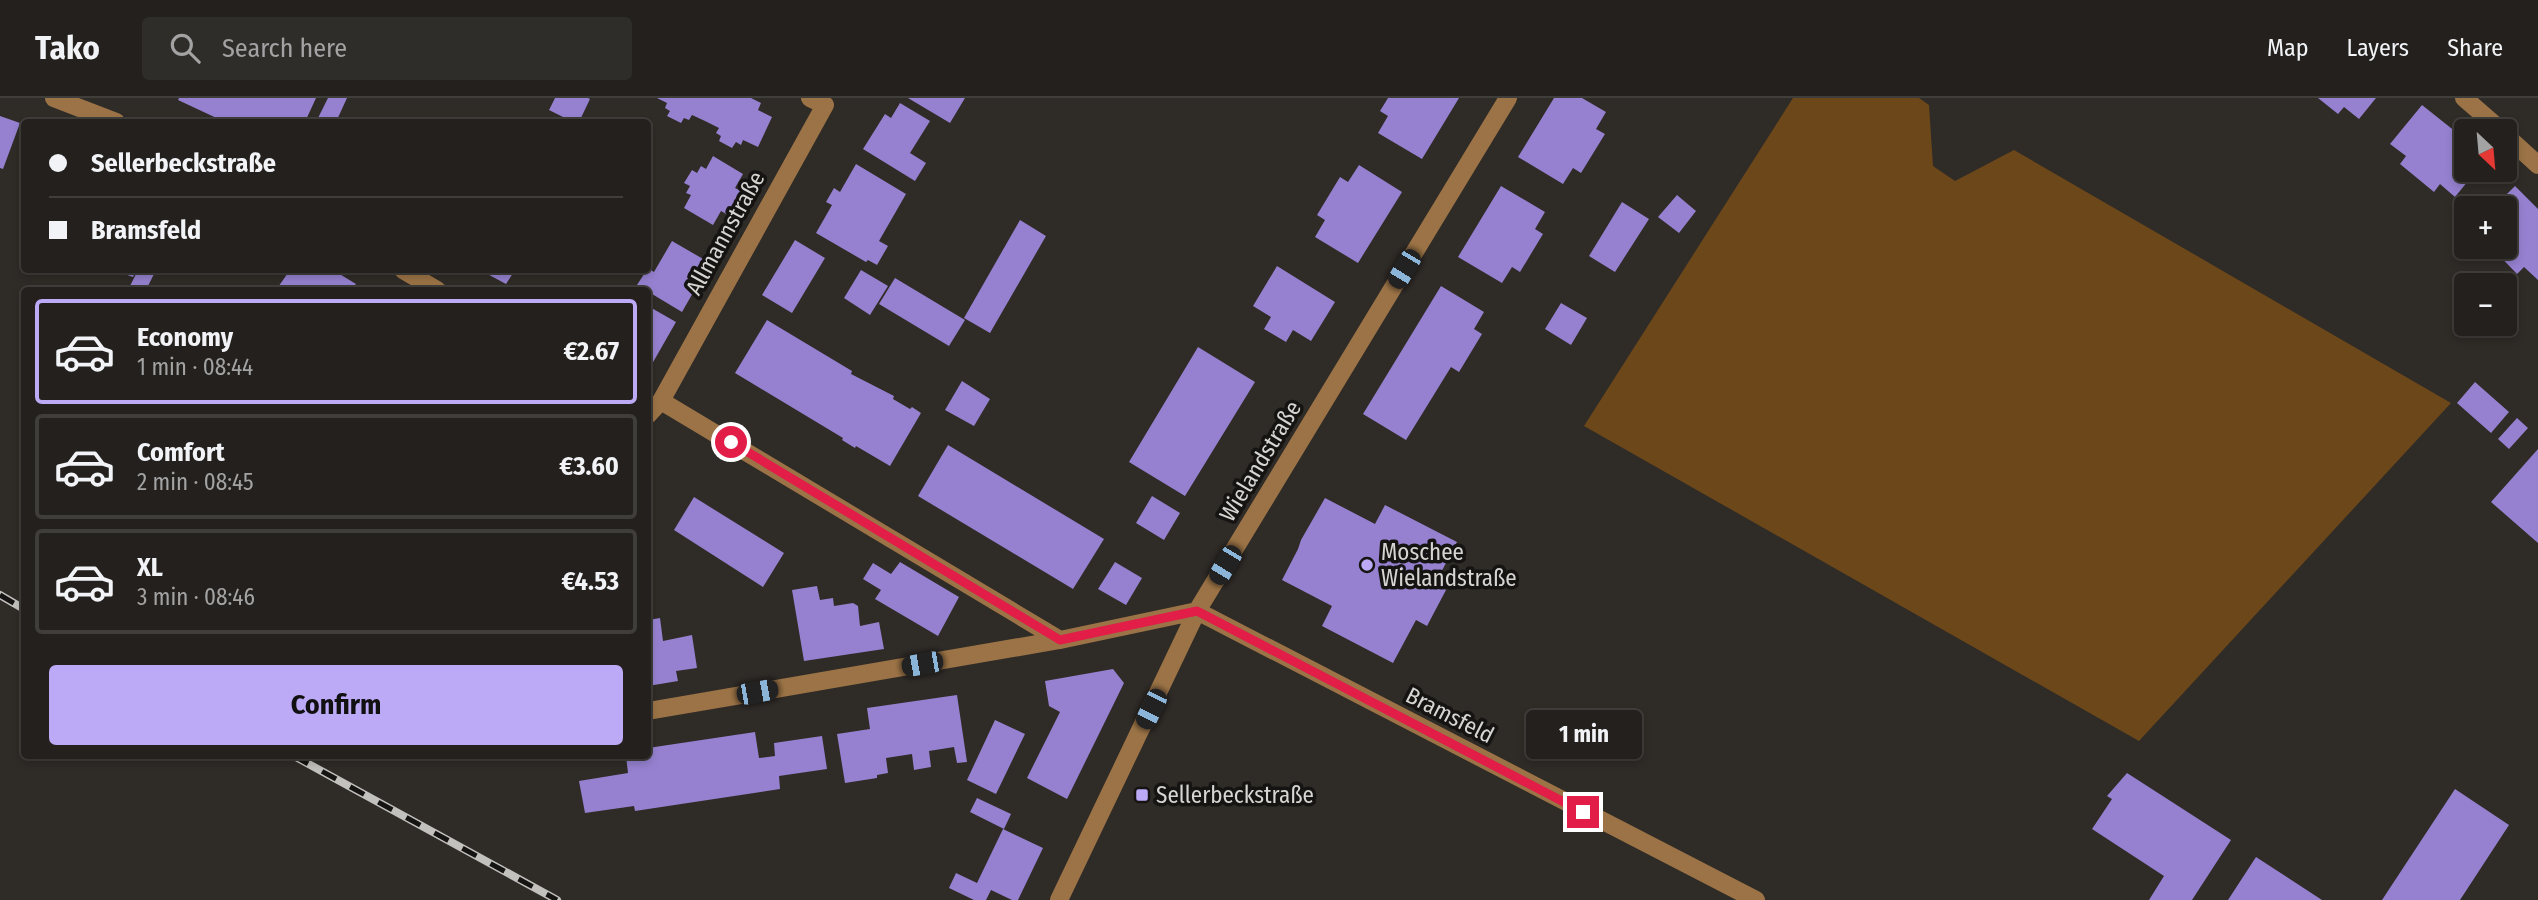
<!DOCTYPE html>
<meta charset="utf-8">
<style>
body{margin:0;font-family:"Fira Sans Condensed",sans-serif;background:#2f2d2a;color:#f1f3f6;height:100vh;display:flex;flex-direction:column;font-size:26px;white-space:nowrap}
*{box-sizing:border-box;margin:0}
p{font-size:23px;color:#a3a3a4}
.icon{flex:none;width:38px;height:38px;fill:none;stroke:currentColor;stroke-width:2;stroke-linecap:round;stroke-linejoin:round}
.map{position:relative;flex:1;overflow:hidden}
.details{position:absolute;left:21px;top:189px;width:630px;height:472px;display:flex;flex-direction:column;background:#23201d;border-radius:7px;box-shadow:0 4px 10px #0003,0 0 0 2px #403e3b}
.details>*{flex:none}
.top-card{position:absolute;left:21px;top:21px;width:630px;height:154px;border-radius:7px;box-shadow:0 4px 10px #0003,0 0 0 2px #403e3b;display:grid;align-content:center;height:154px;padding:0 28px;background:#23201d}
.needle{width:46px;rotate:154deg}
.fabs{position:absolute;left:2454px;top:21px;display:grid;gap:14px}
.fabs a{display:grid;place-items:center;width:63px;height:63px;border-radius:7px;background:#23201d;box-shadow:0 4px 10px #0003,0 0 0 2px #403e3b;font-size:35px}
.end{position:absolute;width:32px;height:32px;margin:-16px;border:9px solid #e11d48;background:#fff;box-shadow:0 0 0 4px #fff}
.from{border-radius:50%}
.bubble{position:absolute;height:49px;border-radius:7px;background:#23201d;box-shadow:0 4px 10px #0003,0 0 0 2px #403e3b;font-size:23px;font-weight:700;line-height:49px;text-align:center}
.car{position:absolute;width:21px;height:42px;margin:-21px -10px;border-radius:9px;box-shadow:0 0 5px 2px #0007;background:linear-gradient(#222 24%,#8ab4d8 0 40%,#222 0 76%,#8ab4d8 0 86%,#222 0)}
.top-card b{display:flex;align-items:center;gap:24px;height:66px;font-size:26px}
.top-card b+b{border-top:2px solid #403e3b}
.top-card i{width:18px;height:18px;background:#f1f3f6}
ul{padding:12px 0 0;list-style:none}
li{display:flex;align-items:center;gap:21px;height:105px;margin:0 14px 10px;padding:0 14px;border:4px solid #403e3b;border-radius:7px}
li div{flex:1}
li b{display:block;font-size:26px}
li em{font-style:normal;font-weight:700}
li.current{border-color:#bcaaf6}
li>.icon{width:63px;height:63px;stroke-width:1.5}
.button{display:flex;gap:14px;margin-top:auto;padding:14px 28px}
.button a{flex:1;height:80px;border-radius:7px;background:#bcaaf6;color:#111;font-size:28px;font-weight:700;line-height:80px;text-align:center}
header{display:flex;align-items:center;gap:42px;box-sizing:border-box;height:98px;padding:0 35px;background:#23201d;border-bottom:2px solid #403e3b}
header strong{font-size:33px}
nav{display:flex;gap:38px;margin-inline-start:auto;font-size:24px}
.search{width:490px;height:63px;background:#2f2d2a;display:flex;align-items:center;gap:18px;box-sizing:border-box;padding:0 24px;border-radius:7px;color:#a3a3a4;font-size:26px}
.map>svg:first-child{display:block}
</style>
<header>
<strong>Tako</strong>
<div class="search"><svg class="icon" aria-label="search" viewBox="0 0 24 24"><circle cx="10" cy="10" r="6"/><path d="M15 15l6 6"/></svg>Search here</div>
<nav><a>Map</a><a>Layers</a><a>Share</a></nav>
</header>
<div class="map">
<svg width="2538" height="802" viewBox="0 0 2538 802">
<rect width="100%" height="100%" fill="#2f2b27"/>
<path fill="#6c471a" d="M1793 0H1919L1929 7 1933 68 1955 83 2014 52 2451 305 2139 643 1584 328Z"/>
<path fill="#9581cf" d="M179 0H316L305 24H225L178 2Z
M328 0H347L336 24H316Z
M555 0H588L590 1 579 24H573L549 12Z
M657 0H751L761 5 758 12 772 19 758 49 743 42 741 47 736 44 732 50 719 43 721 38 716 35 719 30 705 23 692 17 689 22 684 20 681 25 667 18 670 13 665 10 667 5Z
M908 0H965L950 25Z
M1388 0H1459L1422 61 1378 35 1388 18 1380 13Z
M1554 0H1582L1606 14 1596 31 1605 36 1581 75 1573 70 1563 86 1518 59Z
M2318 0H2376L2359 21 2344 9 2338 16Z
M900 5 930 23 910 55 926 65 915 83 863 51 885 16 891 20Z
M2422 7 2466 42V72H2477L2455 99 2440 86 2434 94 2400 66 2406 58 2390 46Z
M0 18 20 25 3 71 0 70Z
M713 58 743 76 735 90 741 93 728 117 721 113 713 127 684 110 691 97 686 95 690 88 684 85 692 72 697 75 701 68 706 71Z
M856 66 906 96 879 143 888 148 877 167 868 162 866 164 816 135 832 107 826 104 834 90 840 94Z
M1359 67 1402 94 1358 165 1315 139 1325 122 1317 117 1340 79 1348 84Z
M1501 88 1545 114 1535 131 1543 136 1520 174 1512 169 1502 185 1458 159Z
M2515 88 2538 111V182L2524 169 2517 176 2491 149H2504V110H2493Z
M1677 97 1696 113 1679 135 1658 119Z
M1622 104 1649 121 1615 174 1589 158Z
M1020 122 1046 138 990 235 964 220Z
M795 142 825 160 792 215 762 197Z
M672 143 710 165 682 214 637 187 648 170 654 174Z
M1277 168 1335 204 1311 243 1293 232 1286 244 1264 231 1271 219 1253 208Z
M113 172H136L133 179Z
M138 172H156L146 192H136L129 190Z
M290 172H333L356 186 351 192H276Z
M480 172H515L506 186Z
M861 172 888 188 870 217 844 200Z
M895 180 965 222 949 248 879 206Z
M1441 188 1484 214 1474 231 1482 236 1459 274 1451 269 1406 342 1363 316Z
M1561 205 1587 220 1571 247 1545 231Z
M648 208 676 224 648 273Z
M767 222 852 273 851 276 894 298 893 301 910 311 912 309 921 315 890 368 856 348 855 350 842 342 843 340 735 275Z
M1198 249 1255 284 1185 398 1129 364Z
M962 283 990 301 974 328 945 312Z
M2475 284 2509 314 2491 335 2457 305Z
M2517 320 2528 330 2509 351 2498 341Z
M948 347 1104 441 1073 491 918 398Z
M2538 351V445L2491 404Z
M1152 398 1180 415 1164 442 1136 425Z
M694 399 784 455 763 489 674 432Z
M1325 400 1375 426 1385 407 1457 444 1435 486 1446 492 1427 528 1416 522 1393 565 1322 528 1332 508 1282 482 1298 451 1301 442Z
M900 464 959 499 938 538 875 501 881 492 863 481 873 465 891 476Z
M1115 464 1142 480 1126 507 1098 491Z
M817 488 820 502 833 500 834 508 853 505 858 508 860 528 879 524 884 551 804 563 792 492Z
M660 520 663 543 692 537 697 570 676 573 678 583 648 588V522Z
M1113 571 1124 585 1067 701 1027 680 1060 614 1049 608 1045 583Z
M957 597 967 664 957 665 954 649 929 653 931 669 914 672 912 656 886 660 888 675 877 677V680L845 685 837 636 870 631 867 610Z
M995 622 1025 636 996 696 967 682Z
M755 634 759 660 775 658 774 645 822 638 827 671 779 678 780 691 635 713 634 708 585 715 579 683 628 675 626 658H648V650Z
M2127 675 2231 742 2192 802H2149L2164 778 2092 731 2112 701 2107 698Z
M2455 691 2509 727 2460 802H2382Z
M977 700 1011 716 1004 731 970 714Z
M1003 731 1043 750 1018 802H1012L991 792 986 802H974L949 790 956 775 977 785Z
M2256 759 2322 802H2228Z"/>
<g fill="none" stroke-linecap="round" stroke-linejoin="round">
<path stroke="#9b7346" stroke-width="18" d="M54 0 116 24
M2464 0 2502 33
M2504 36 2538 67
M403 172 437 192
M661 303 825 7 810 0
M648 317 661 303 1060 542
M1197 513 1756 802
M648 613 1060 542 1197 513
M1059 802 1197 513 1508 0"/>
<g stroke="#c3c1be" stroke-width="8">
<path id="rail" d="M0 497 24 511
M294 658 557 802"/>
</g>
<use href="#rail" stroke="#161412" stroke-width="5" stroke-dasharray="16" stroke-linecap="butt"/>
</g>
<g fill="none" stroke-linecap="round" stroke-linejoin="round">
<path stroke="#e11d48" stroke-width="9" d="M731 344 1060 542 1197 513 1583 714"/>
</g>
<g fill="#bcaaf6" stroke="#161412" stroke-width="2.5">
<circle cx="1367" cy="467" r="7"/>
<rect x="1135" y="690" width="14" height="14" rx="3.5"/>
</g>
<g text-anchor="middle" stroke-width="7" stroke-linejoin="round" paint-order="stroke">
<g font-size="23" fill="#d7d5d2" stroke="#161412">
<text transform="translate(725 135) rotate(-61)" y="8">Allmannstraße</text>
<text transform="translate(1260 363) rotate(-59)" y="8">Wielandstraße</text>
<text transform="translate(1450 617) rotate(27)" y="8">Bramsfeld</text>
</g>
<g font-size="23" fill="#d7d5d2" stroke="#161412" text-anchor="start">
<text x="1381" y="462">Moschee<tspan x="1381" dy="26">Wielandstraße</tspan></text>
<text x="1156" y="705">Sellerbeckstraße</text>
</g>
</g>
</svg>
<div class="fabs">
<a><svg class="needle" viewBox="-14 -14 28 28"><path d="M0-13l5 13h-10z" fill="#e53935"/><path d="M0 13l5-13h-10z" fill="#a3a3a4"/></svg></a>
<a>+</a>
<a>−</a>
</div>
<i class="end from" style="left:731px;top:344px"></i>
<i class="end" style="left:1583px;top:714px"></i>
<div class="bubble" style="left:1526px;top:612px;width:116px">1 min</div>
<i class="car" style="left:1404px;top:171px;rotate:211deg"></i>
<i class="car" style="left:1225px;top:467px;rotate:211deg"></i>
<i class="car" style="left:922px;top:566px;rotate:260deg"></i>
<i class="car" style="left:757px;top:594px;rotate:80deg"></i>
<i class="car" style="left:1151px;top:611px;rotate:206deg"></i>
<div class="top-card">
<b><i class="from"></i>Sellerbeckstraße</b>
<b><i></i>Bramsfeld</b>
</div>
<section class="details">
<ul>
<li class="current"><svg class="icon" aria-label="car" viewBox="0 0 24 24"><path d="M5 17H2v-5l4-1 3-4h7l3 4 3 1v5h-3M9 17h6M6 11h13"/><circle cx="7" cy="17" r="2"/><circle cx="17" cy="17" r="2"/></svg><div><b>Economy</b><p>1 min · 08:44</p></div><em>€2.67</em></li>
<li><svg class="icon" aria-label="car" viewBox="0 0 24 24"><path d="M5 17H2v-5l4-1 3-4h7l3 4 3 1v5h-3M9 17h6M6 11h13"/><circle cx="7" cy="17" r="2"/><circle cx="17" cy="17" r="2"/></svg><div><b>Comfort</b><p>2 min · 08:45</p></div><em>€3.60</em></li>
<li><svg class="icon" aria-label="car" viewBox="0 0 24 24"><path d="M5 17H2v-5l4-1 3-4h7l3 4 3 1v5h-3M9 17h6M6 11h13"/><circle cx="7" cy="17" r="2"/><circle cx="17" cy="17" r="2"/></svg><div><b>XL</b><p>3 min · 08:46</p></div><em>€4.53</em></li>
</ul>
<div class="button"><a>Confirm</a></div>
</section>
</div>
